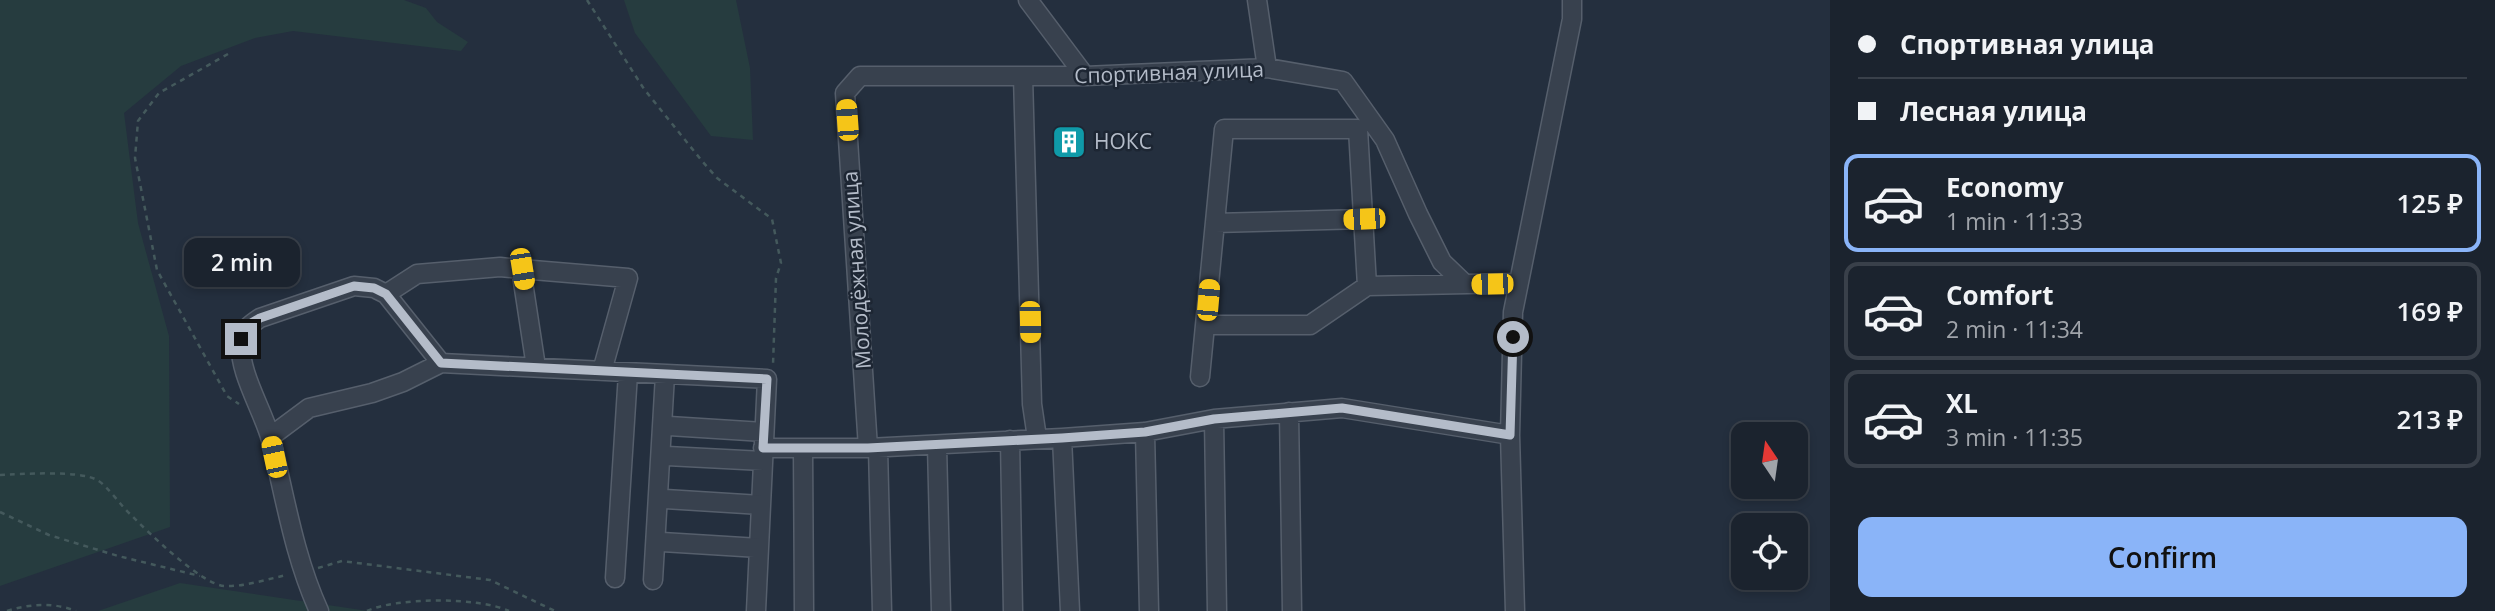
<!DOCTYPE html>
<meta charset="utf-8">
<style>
body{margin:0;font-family:"Open Sans",sans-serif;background:#242b36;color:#f1f3f6;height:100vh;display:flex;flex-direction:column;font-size:26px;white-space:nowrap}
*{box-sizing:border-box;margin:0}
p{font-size:23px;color:#a0a4aa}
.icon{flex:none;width:38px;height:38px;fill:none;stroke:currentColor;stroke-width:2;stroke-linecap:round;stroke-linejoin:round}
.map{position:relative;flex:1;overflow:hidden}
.side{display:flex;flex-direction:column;background:#1b232e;width:665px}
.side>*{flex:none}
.banner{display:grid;align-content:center;height:154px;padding:0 28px;background:#1b232e}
.needle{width:46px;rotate:347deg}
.tools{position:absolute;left:1731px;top:422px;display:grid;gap:14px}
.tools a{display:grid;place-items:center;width:77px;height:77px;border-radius:14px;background:#1b232e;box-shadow:0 4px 10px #0003,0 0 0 2px #39404a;font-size:35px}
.end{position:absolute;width:32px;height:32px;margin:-16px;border:9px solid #b4bcc9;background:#111;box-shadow:0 0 0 4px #111}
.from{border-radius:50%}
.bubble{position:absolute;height:49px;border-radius:14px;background:#1b232e;box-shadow:0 4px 10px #0003,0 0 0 2px #39404a;font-size:23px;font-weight:600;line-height:49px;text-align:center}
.car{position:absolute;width:21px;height:42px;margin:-21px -10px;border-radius:9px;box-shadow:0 0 5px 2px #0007;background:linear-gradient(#f5c518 24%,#345 0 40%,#f5c518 0 76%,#345 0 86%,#f5c518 0)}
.banner b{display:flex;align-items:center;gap:24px;height:66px;font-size:26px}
.banner b+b{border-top:2px solid #39404a}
.banner i{width:18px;height:18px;background:#f1f3f6}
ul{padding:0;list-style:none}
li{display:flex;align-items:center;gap:21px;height:98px;margin:0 14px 10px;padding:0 14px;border:4px solid #39404a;border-radius:14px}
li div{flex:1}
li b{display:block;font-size:26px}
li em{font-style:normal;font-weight:600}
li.current{border-color:#8ab4f8}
li>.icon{width:63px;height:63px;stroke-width:1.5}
.action{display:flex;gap:14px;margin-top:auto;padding:14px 28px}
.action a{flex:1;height:80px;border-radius:14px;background:#8ab4f8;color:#111;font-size:28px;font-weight:600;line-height:80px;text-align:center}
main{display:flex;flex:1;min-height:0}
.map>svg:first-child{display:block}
</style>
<main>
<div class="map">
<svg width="1830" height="611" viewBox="0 0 1830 611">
<rect width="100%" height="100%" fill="#242f3e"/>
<path fill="#263c3f" d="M0 0H404L426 8 437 22 468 42 461 51 293 31 255 38 181 66 124 113 138 223 169 336 170 527 0 586Z
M624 0H736L750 68 753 140 711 136 635 33Z
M180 583 368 611H98Z"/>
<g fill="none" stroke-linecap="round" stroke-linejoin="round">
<g stroke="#565f6c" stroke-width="21">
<path id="minor" d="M1028 0 1085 76
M1257 0 1267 68
M1023 76 1032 404 1037 438
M1215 223 1364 219
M521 269 628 278 602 371
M386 294 417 274 500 267 521 269 536 367
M1205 325H1310L1367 286
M1200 377 1224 129H1358L1367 286 1518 283
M1289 412 1292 611
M1214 419 1217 611
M669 426 764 432
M1145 432 1149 611
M270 437 309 408 372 393 403 382 441 363
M1062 438 1070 611
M1010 440 1013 611
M937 445 941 611
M763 448H868L1062 438 1145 432 1214 419 1342 408 1510 435
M868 448 845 93 860 76H1085L1267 68 1343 81 1385 140 1418 214 1442 262 1465 284
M878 448 882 611
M803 450 804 611
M667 456 763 461
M665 499 761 505
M662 542 759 548
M615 578 628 373
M653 580 665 375
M319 611C294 556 285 497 271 440 263 410 238 372 241 342 242 330 251 324 260 318L354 286 374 288 386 294 441 363 767 379 756 611
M1515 611 1510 435 1513 312 1572 19V0"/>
</g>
<path stroke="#44595c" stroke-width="2.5" stroke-dasharray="5 5" stroke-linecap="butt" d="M587 0 644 89 702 161 717 178 772 219 781 263 776 278 773 365
M228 54 159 93 138 121 135 158 157 270 227 396 239 404
M0 475C20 474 80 470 97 480 107 485 121 506 130 514 148 532 201 584 224 586 245 587 267 579 287 575
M0 512 49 535 118 556 200 576
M318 568 342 561 490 580 555 611
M7 611C29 604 53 602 76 611
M367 611C397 597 479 597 509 611"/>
<use href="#minor" stroke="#38414e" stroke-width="18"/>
</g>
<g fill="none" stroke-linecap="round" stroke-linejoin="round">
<path stroke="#b4bcc9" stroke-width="9" d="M241 339 248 325 260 318 354 286 374 288 386 294 441 363 767 379 763 448H868L1062 438 1145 432 1214 419 1342 408 1510 435 1513 337"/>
</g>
<defs>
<g id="building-square" transform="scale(1.75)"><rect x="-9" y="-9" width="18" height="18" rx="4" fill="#0f9aa8" stroke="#1d2633"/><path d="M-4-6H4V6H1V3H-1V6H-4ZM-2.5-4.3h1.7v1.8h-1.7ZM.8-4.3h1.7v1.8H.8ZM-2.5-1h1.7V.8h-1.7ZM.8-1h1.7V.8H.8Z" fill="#fff"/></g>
</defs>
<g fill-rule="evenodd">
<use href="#building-square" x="1069" y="142"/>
</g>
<g text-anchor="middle" stroke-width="5" stroke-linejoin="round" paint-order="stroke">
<g font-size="21" fill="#b4bcc9" stroke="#1d2633">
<text transform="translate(1169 73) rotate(-2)" y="7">Спортивная улица</text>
<text transform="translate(857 270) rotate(-94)" y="7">Молодёжная улица</text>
</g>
<g font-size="21" fill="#b4bcc9" stroke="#1d2633" text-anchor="start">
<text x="1094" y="149">НОКС</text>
</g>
</g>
</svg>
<div class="tools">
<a><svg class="needle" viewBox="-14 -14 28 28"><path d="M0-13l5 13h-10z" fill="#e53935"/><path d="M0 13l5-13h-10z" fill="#a0a4aa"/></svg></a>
<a><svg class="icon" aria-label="locate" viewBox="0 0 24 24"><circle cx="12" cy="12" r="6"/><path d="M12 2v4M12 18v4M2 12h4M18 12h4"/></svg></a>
</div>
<i class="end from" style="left:1513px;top:337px"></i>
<i class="end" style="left:241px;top:339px"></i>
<div class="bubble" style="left:184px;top:238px;width:116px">2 min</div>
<i class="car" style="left:847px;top:120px;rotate:356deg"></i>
<i class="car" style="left:1364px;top:219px;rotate:268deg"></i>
<i class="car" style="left:522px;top:269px;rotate:171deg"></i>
<i class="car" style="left:1492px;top:284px;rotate:269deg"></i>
<i class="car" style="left:1208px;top:300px;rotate:5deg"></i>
<i class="car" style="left:1030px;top:322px;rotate:179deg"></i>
<i class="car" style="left:274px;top:457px;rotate:348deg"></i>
</div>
<section class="side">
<div class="banner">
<b><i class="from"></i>Спортивная улица</b>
<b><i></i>Лесная улица</b>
</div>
<ul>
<li class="current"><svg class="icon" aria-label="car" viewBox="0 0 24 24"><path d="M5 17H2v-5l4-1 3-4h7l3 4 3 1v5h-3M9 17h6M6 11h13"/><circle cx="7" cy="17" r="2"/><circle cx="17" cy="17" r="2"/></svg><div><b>Economy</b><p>1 min · 11:33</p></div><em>125 ₽</em></li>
<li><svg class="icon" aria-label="car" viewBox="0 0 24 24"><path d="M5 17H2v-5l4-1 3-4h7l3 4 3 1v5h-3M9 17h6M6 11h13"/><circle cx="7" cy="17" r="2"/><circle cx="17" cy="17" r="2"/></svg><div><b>Comfort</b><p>2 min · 11:34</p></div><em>169 ₽</em></li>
<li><svg class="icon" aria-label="car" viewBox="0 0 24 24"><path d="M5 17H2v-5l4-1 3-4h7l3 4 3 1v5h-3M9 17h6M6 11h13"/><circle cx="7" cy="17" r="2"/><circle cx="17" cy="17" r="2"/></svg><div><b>XL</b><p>3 min · 11:35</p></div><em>213 ₽</em></li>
</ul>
<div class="action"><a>Confirm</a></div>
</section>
</main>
